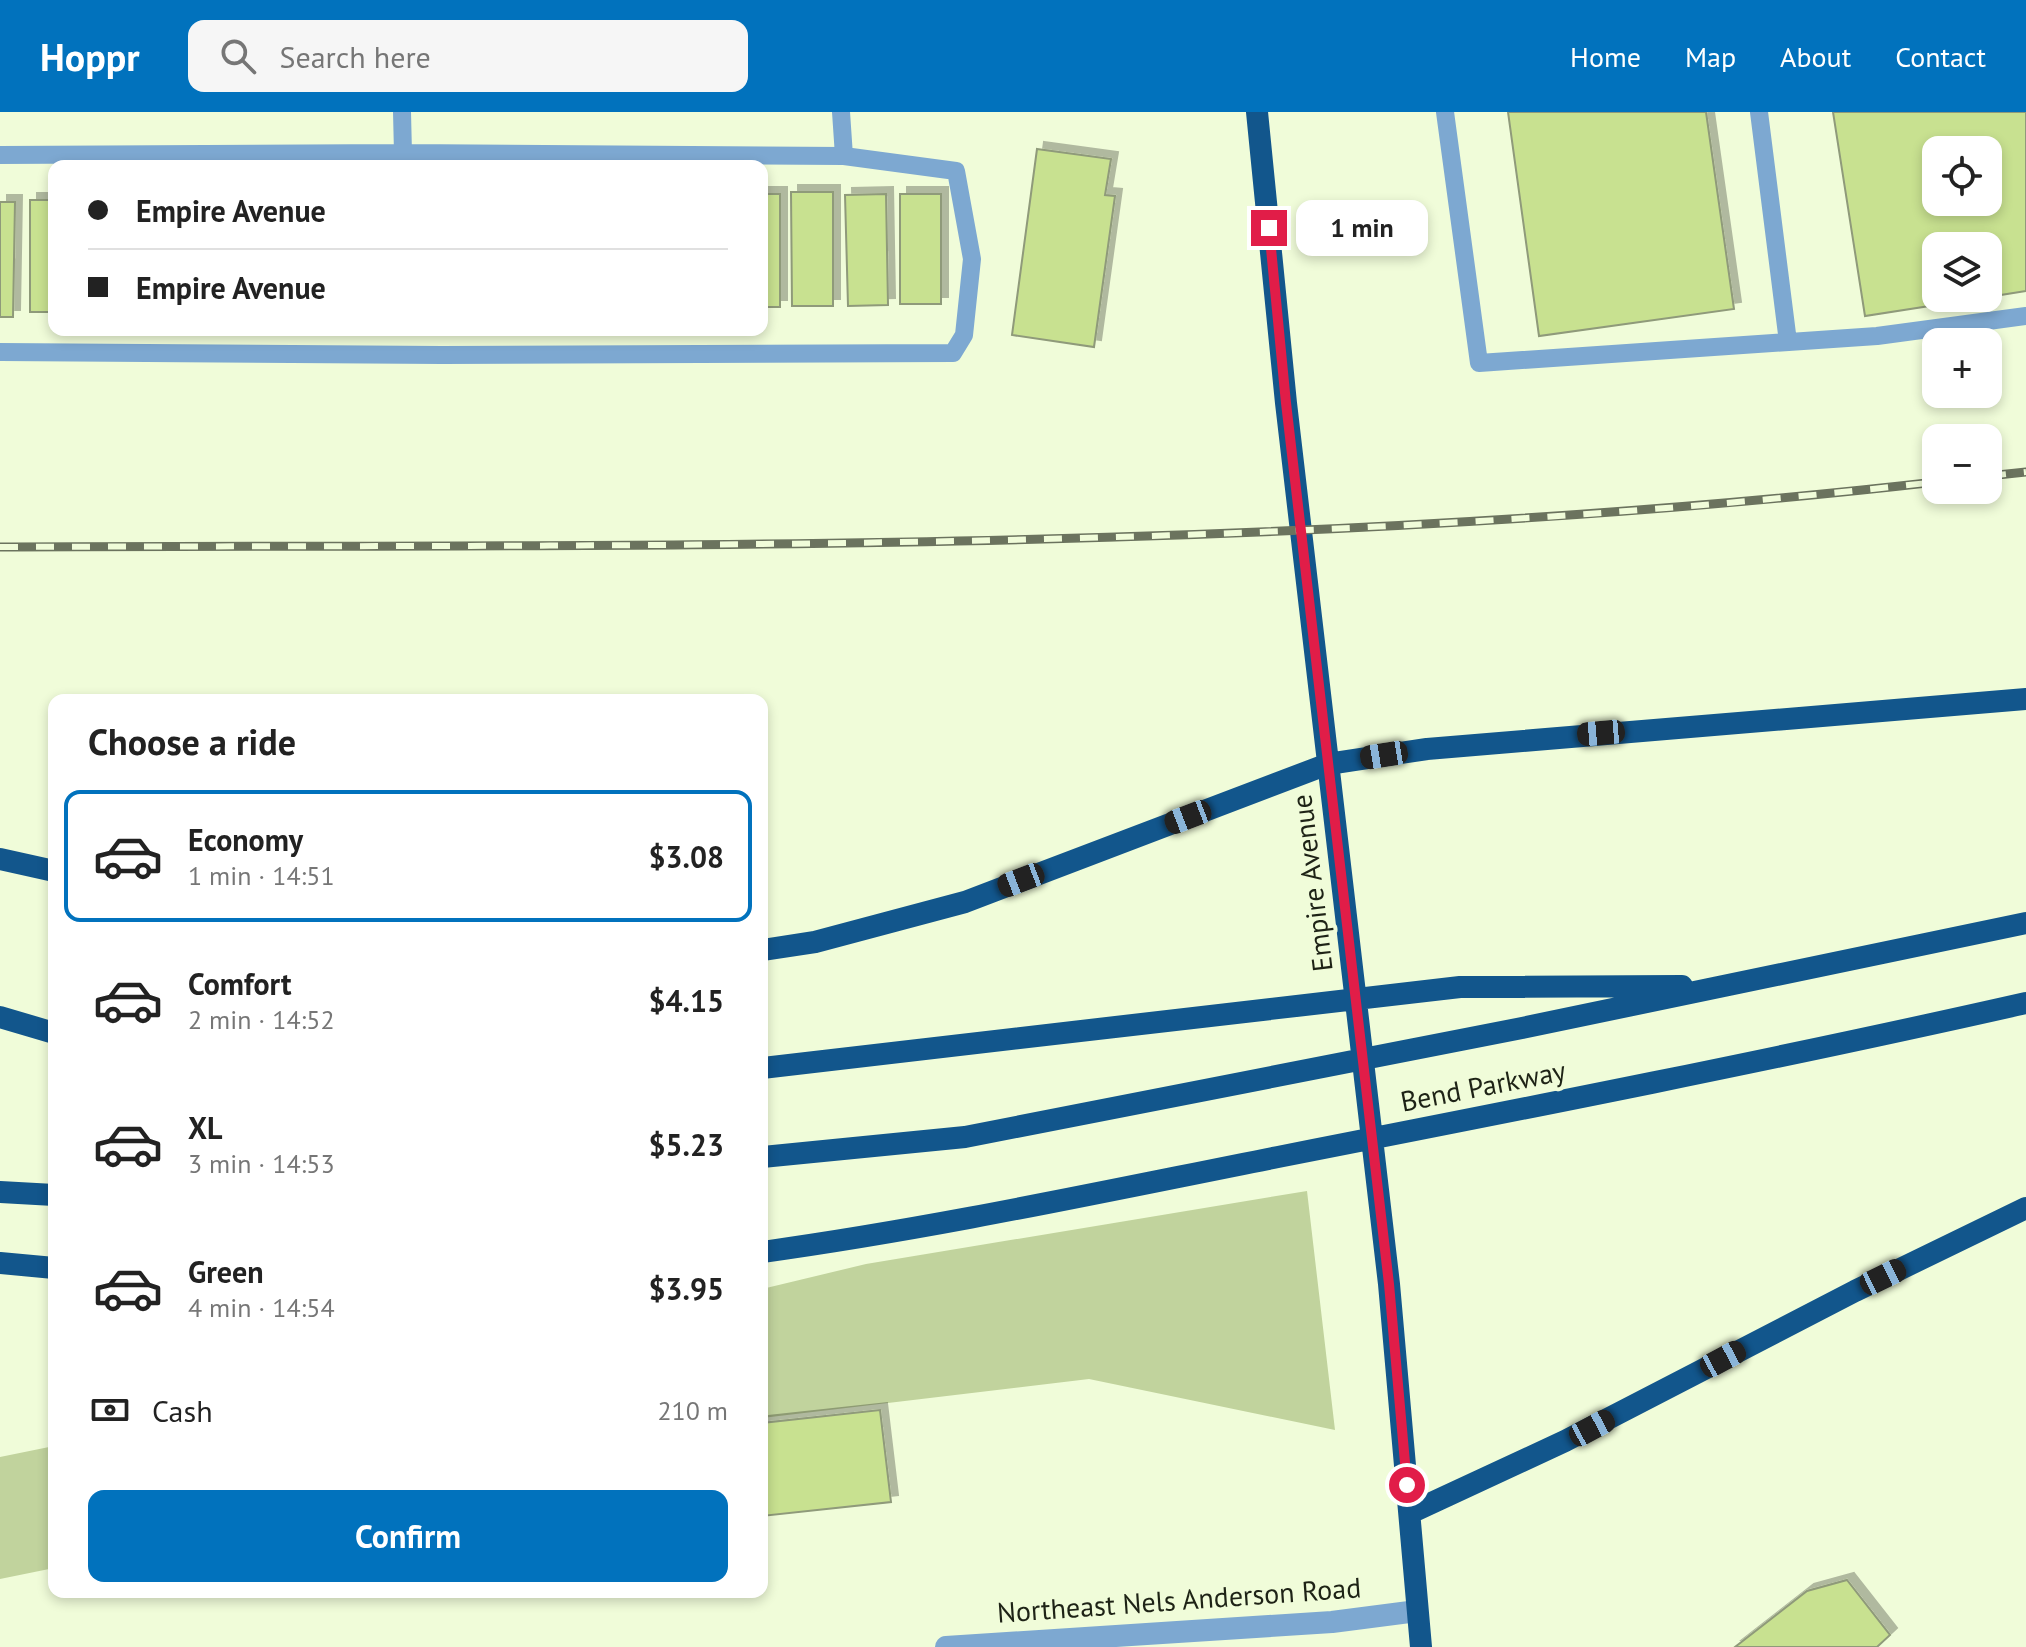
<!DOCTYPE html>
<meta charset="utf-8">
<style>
body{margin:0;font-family:"PT Sans",sans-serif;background:#f6f6f6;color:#222;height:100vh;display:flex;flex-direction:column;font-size:30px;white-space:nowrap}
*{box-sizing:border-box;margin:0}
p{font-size:26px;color:#767676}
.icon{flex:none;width:44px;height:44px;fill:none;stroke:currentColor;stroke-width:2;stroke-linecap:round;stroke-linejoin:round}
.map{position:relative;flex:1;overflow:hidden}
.drawer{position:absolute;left:48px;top:582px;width:720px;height:904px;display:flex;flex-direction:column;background:#fff;border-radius:16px;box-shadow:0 4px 12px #0003}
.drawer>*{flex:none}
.top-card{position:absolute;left:48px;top:48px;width:720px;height:176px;border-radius:16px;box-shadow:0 4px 12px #0003;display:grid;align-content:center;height:176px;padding:0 40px;background:#fff}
.fabs{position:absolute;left:1922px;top:24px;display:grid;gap:16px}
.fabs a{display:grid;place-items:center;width:80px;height:80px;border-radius:16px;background:#fff;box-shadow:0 4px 12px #0003;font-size:40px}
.end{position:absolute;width:36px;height:36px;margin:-18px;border:10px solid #e11d48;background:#fff;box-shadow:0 0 0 4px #fff}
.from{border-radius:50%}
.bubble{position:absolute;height:56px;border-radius:16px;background:#fff;box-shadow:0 4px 12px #0003;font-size:26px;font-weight:700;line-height:56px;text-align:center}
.car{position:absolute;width:24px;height:48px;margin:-24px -12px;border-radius:10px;box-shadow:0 0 6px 2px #0007;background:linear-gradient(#222 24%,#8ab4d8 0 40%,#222 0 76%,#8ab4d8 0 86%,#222 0)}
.top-card b{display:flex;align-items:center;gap:28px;height:76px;font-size:30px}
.top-card b+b{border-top:2px solid #e0e0e0}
.top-card i{width:20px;height:20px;background:#222}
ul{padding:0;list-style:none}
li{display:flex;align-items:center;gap:24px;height:132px;margin:0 16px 12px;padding:0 24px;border:4px solid transparent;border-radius:16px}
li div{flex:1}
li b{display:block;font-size:30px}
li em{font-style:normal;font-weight:700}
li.active{border-color:#0172bd}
li>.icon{width:72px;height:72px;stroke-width:1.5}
h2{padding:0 40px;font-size:36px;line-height:96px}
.pay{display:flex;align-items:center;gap:20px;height:88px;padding:0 40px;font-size:30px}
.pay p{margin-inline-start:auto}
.button{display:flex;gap:16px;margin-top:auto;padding:16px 40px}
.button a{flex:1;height:92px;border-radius:16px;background:#0172bd;color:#fff;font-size:32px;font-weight:700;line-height:92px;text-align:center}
header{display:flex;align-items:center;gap:48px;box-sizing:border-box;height:112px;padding:0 40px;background:#0172bd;color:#fff}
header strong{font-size:38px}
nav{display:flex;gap:44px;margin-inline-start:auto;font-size:28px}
.search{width:560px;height:72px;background:#f6f6f6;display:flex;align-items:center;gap:20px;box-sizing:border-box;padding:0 28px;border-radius:16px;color:#767676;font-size:30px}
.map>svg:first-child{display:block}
</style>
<header>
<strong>Hoppr</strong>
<div class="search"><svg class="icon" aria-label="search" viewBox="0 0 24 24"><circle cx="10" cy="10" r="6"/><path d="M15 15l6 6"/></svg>Search here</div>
<nav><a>Home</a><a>Map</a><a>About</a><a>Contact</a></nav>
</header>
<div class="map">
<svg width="2026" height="1535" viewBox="0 0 2026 1535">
<defs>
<filter id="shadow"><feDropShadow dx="7" dy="-7" stdDeviation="0" flood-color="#0004"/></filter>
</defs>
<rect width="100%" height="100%" fill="#f0fcd9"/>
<path fill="#c1d39d" d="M1307 1079 1335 1318 1089 1267 762 1306V1177L866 1152Z
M54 1334V1456L0 1467V1345Z"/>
<path fill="#c8e190" stroke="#8f9a7a" stroke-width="2" fill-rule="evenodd" filter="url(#shadow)" d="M1508 0H1706L1734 197 1539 224Z
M1833 0H2026V179L1988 185V134H1936V186H1981L1865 204ZM1936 38H1988V90H1936Z
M1037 37 1111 47 1105 83 1115 84 1094 235 1012 223Z
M791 80H833V194H792Z
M762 82H780V195H762Z
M886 82 888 193 848 194 845 83Z
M900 82H941V192H900Z
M30 88H54V200H30Z
M0 90H15L13 205H0Z
M880 1298 891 1390 762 1404V1311Z
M1847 1468 1890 1523 1877 1535H1735L1807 1479Z"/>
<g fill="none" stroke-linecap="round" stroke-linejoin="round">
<path stroke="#7da8d1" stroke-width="18" d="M402 0 403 41
M841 0 844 44
M1445 0 1479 251 1877 224 2026 204
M1759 0 1788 230
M0 43 403 41 844 44 956 59 972 147 964 223 953 241 442 243 0 240"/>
<path stroke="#7da8d1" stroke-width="22" d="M946 1535 1332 1510 1417 1499"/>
<path stroke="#12568c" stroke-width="22" d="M1257 0 1286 291 1389 1172 1421 1535
M0 747 54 759
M762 838 815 830 965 790 1328 652 1427 637 2026 587
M0 905 54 921
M762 956 1460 875 1682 874
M762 1045 965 1025 1522 916 2026 811
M0 1080 54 1083
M762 1140C935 1116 1106 1079 1278 1045 1528 996 1778 947 2026 891
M0 1151 54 1156
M1410 1401 1565 1329 1855 1179 2026 1096"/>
<g stroke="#6b735e" stroke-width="9">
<path id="rail" d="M1988 364 2026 360
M0 435C646 432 1293 443 1936 370"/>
</g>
<use href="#rail" stroke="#f0fcd9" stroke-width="6" stroke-dasharray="18" stroke-linecap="butt"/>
</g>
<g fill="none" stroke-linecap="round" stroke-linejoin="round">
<path stroke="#e11d48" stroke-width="10" d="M1269 116 1286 291 1389 1172 1407 1373"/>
</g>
<g text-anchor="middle" stroke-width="8" stroke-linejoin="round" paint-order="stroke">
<g font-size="28" fill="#1e2316" stroke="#f0fcd9">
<text transform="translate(1312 771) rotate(-97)" y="10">Empire Avenue</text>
<text transform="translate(1483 974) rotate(-11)" y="10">Bend Parkway</text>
<text transform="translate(1179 1488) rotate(-4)" y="10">Northeast Nels Anderson Road</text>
</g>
</g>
</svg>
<div class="fabs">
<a><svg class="icon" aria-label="locate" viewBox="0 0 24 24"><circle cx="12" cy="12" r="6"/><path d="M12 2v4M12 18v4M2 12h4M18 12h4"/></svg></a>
<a><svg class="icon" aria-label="layers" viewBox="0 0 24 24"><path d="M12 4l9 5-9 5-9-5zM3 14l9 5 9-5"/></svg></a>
<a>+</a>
<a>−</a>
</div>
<i class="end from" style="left:1407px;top:1373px"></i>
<i class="end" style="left:1269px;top:116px"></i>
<div class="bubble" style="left:1296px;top:88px;width:132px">1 min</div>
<i class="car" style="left:1601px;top:621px;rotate:265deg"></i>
<i class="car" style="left:1384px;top:643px;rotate:261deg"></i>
<i class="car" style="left:1188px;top:705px;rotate:249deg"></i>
<i class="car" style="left:1021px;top:768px;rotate:249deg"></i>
<i class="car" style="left:1883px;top:1165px;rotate:64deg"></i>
<i class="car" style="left:1723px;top:1247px;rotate:62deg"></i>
<i class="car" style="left:1592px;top:1316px;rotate:62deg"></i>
<div class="top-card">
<b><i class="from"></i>Empire Avenue</b>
<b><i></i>Empire Avenue</b>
</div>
<section class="drawer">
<h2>Choose a ride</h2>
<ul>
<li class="active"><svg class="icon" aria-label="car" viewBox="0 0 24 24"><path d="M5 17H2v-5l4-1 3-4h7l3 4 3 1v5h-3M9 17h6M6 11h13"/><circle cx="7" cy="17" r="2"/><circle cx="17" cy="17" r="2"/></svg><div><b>Economy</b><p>1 min · 14:51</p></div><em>$3.08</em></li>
<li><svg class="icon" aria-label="car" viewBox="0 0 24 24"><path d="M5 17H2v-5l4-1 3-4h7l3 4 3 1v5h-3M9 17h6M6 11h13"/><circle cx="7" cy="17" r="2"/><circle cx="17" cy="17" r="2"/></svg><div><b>Comfort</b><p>2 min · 14:52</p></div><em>$4.15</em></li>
<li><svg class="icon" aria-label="car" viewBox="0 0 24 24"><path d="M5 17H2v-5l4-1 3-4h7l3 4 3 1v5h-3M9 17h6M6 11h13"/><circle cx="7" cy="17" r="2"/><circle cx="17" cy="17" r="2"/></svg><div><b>XL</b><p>3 min · 14:53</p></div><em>$5.23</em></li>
<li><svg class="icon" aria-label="car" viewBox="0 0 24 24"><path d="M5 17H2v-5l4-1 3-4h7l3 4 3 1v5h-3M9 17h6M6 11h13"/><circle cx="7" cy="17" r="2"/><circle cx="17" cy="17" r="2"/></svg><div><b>Green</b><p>4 min · 14:54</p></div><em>$3.95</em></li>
</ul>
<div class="pay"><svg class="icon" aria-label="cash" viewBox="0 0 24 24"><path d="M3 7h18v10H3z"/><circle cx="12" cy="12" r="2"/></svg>Cash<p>210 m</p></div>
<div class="button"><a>Confirm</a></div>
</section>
</div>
